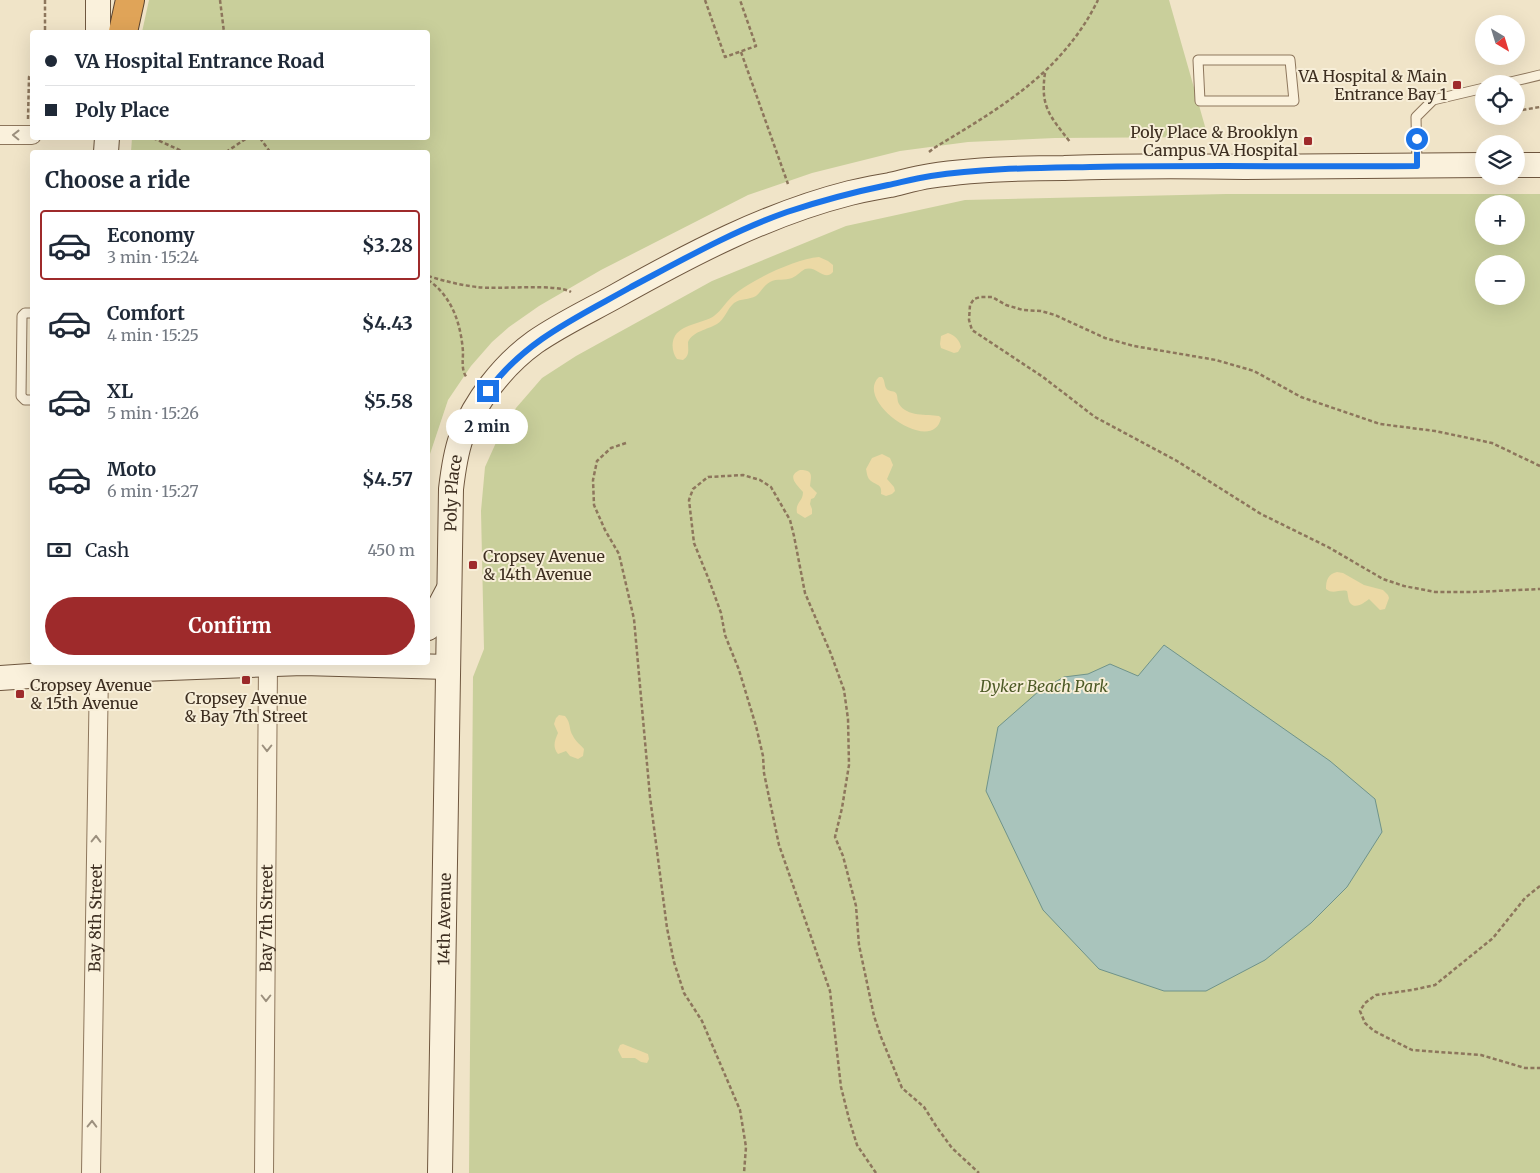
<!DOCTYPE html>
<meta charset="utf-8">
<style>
body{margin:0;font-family:Merriweather,serif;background:#f2f2f3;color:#1f2937;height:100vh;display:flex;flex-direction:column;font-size:19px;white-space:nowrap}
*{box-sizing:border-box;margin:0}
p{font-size:16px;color:#747a83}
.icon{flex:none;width:28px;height:28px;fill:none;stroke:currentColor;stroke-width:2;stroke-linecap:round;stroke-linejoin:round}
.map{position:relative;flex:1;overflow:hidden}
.panel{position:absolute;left:30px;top:150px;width:400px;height:515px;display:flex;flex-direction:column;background:#fff;border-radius:5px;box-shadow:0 5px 20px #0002}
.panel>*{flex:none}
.hud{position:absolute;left:30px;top:30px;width:400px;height:110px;border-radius:5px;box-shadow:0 5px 20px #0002;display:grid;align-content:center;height:110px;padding:0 15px;background:#fff}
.needle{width:32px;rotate:142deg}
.buttons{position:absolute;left:1475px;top:15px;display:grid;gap:10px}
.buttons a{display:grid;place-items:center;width:50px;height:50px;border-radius:50%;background:#fff;box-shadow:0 5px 20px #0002;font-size:25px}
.end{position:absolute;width:22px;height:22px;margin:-11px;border:6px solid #1a73e8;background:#fff;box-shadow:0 0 0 2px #fff}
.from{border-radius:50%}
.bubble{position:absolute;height:35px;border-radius:18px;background:#fff;box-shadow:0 5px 20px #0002;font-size:16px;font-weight:700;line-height:35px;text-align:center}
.hud b{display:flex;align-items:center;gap:18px;height:48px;font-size:19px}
.hud b+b{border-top:1px solid #e0e1e3}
.hud i{width:12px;height:12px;background:#1f2937}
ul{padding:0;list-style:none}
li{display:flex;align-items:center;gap:15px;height:70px;margin:0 10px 8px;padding:0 5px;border:2px solid transparent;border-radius:5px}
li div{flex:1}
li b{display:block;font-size:19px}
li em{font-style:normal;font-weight:700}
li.current{border-color:#9e2a2b}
li>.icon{width:45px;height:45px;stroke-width:1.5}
h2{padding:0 15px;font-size:22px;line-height:60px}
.pay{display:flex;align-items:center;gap:12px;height:55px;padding:0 15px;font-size:19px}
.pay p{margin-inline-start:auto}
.cta{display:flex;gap:10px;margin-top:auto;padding:10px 15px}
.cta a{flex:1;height:58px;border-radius:30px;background:#9e2a2b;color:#fff;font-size:20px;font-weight:700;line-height:58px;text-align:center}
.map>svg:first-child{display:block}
</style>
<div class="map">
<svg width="1540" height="1173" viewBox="0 0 1540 1173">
<rect width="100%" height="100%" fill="#f0e4c8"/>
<path fill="#c9cf9b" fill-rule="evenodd" d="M149 0H1169L1208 137 1055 138 968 142 900 151 812 173 748 195 601 270 539 306 509 327 492 342 471 366 448 400 428 460V152H131L132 138H428V32H142Z
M1226 194H1540V1173H469L473 677 484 649 481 511 485 467 499 436 516 408 542 378 576 356 712 281 846 226 965 200ZM1484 204H1516V236H1484ZM1484 264H1516V296H1484Z"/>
<path fill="#ecd9a5" d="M819 257 828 261 833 265V272C824 282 817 265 805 269 801 271 797 276 792 278 785 281 777 278 770 282 764 285 761 292 756 296 749 300 741 298 734 303 727 309 725 319 717 324 707 330 693 331 688 342 688 350 690 355 683 360L677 359C673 354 671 345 674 338 680 324 702 324 714 316 722 310 727 300 735 294 754 279 795 259 819 257Z
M948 333C955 335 960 341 961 347L958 352 954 353 941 348 940 344 941 336Z
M879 377H882C885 380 884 384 886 388 888 392 893 390 896 393 898 396 897 401 899 404 907 417 927 414 939 416L941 418C933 457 853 401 879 377Z
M882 454 890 458 893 465 887 479 894 487 895 491 892 494 886 496 881 494C882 484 878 486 871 481 867 478 867 473 866 469L872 458Z
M800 470C814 470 811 476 810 486L817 493 814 498 811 499 810 504 812 509V514L805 518 797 513C795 502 803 502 803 492 797 485 786 476 800 470Z
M1337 572 1343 573 1364 585 1383 590 1388 595 1389 598 1385 609 1380 610 1369 599C1365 602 1356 610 1350 603 1348 600 1348 594 1347 591 1339 589 1333 595 1326 589 1326 580 1328 574 1337 572Z
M559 715 565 716C572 725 568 728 573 736 575 741 581 745 584 749L583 756 578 759 570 756 566 751 558 754C552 747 555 740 558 733L554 724 556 718Z
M623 1044 648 1054 649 1059 647 1063 641 1062 635 1058H622L618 1050 620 1045Z"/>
<path fill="#a9c4bc" stroke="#6f938a" d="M1164 645 1330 761 1375 799 1382 832 1347 887 1311 923 1265 960 1206 991H1164L1099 969 1043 910 986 791 998 727 1039 691 1064 677 1088 674 1110 664 1138 676Z"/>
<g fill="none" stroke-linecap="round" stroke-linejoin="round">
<g stroke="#8d765c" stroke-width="11">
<path id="lane" d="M1198 60H1290L1294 101H1200Z
M1502 84 1540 75
M1417 165 1416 117 1433 100 1484 88
M32 313H25L22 316 21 396 25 400H32"/>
</g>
<g stroke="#8d765c" stroke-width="20">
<g id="street">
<path d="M0 135H32"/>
<path id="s1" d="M91 1173 99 671"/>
<path id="s2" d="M264 1173 268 664"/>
</g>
</g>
<g stroke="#6f573f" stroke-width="26">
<g id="secondary">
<path d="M98 0V32"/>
<path d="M106 152 107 138"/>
<path d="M1516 165H1540"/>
<path d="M428 628 447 592"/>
<path d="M0 678 117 670 303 663 448 667"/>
<path id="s3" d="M440 1173 451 489C453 472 455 455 461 438 475 401 503 365 535 342 561 324 589 311 616 296 691 254 767 214 850 193 863 190 877 187 890 185 903 182 917 178 930 176 974 169 1020 168 1064 168 1124 166 1184 166 1245 167 1324 167 1404 166 1484 165"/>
</g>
</g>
<g stroke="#5b4430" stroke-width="30">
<path id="highway" d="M123 32 130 0"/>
</g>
<path stroke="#8d765c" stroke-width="2.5" stroke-dasharray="4 2.5" stroke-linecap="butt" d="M45 0V32
M220 0 224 32
M705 0 725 57 756 46 740 0
M741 52 788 184
M1045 73C1040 107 1050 116 1070 142
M1516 111 1540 107
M28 119 29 77 32 73
M153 138 184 152
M260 138 270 152
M226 152 247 138
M929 152 934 148C1000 108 1062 73 1098 0
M428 276C444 281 460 285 477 287 499 290 556 283 571 292
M428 280C452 296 461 324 463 352 463 361 461 370 467 378
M626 443 611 448 597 461 593 480 594 505 605 530 619 554 634 619 650 797 667 928 674 962 684 993 702 1021 740 1110 746 1147 744 1173
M1540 466 1492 443 1435 431 1380 424 1301 397 1254 371 1216 360 1134 346 1105 338 1055 315 1041 311 1023 310 1006 305 992 297H980L974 299 970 305 969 320 972 330 1043 377 1095 417 1177 461 1261 514 1328 547 1383 579 1404 586 1435 592H1473L1540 589
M1540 886 1525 898 1493 938 1435 985 1412 990 1376 995 1365 1003 1360 1011 1365 1023 1374 1031 1412 1050 1481 1055 1525 1068H1540
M876 1173 857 1145 849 1119 841 1087 830 991 779 845 764 773 763 756 756 726 739 670 725 635 721 613 709 580 694 543 689 500 693 489 708 477 743 475 760 480 771 487 790 520 794 536 805 593 831 654 844 690 848 719 849 765 842 808 835 837 843 856 856 906 859 945 874 1016 881 1037 902 1088 924 1107 936 1126 952 1148 979 1173"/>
<use href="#lane" stroke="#faf1dc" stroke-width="9"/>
<use href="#street" stroke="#faf1dc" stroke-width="18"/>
<use href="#secondary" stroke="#faf1dc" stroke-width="24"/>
<use href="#highway" stroke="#e0a458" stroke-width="28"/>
</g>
<defs><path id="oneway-chevron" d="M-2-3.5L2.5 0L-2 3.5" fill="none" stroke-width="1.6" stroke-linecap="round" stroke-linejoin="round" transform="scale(1.25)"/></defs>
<g stroke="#9c907e">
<use href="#oneway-chevron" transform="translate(16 135) rotate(-179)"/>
<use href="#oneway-chevron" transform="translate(267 748) rotate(90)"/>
<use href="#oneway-chevron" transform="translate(96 839) rotate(-89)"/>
<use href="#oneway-chevron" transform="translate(266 998) rotate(90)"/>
<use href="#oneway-chevron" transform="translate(92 1124) rotate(-89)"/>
</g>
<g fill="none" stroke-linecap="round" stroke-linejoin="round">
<path stroke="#1a73e8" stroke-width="6" d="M488 391C525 340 578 317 631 287 682 260 733 231 787 212 820 201 854 192 888 185 902 182 917 178 931 176 983 168 1037 168 1090 167 1199 165 1308 167 1417 166V139"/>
</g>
<g fill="#9e2a2b" stroke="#f7eed8" stroke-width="2">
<rect x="1452" y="80" width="10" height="10" rx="2.5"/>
<rect x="1303" y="136" width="10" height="10" rx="2.5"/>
<rect x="468" y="560" width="10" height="10" rx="2.5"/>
<rect x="241" y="675" width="10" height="10" rx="2.5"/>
<rect x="15" y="689" width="10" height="10" rx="2.5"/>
</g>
<g text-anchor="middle" stroke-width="4" stroke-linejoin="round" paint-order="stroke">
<g font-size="16" fill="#3d2e20" stroke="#f7eed8" text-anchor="end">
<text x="1447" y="82">VA Hospital &amp; Main<tspan x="1447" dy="18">Entrance Bay 1</tspan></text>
<text x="1298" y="138">Poly Place &amp; Brooklyn<tspan x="1298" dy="18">Campus VA Hospital</tspan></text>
<text x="483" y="562" text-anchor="start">Cropsey Avenue<tspan x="483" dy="18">&amp; 14th Avenue</tspan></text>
<text x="30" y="691" text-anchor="start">Cropsey Avenue<tspan x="30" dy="18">&amp; 15th Avenue</tspan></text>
<text x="246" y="704" text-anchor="middle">Cropsey Avenue<tspan x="246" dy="18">&amp; Bay 7th Street</tspan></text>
</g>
<g font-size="16" fill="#3d2e20" stroke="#f7eed8">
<text dy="6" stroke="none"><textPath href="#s3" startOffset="680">Poly Place</textPath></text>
<text dy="6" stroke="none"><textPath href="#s1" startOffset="255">Bay 8th Street</textPath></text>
<text dy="6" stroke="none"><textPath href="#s2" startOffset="255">Bay 7th Street</textPath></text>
<text dy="6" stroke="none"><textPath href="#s3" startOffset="254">14th Avenue</textPath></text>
</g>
<g font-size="16" font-style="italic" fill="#4d5a26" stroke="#f7eed8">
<text x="1044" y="692">Dyker Beach Park</text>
</g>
</g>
</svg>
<div class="buttons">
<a><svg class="needle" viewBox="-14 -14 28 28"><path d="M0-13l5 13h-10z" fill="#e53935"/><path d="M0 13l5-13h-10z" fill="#747a83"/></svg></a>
<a><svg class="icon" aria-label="locate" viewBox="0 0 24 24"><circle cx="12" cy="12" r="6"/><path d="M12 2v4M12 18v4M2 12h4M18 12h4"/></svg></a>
<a><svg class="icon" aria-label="layers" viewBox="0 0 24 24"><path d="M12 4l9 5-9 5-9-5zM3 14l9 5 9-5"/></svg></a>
<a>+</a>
<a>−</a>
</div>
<i class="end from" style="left:1417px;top:139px"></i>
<i class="end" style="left:488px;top:391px"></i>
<div class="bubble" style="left:446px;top:409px;width:82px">2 min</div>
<div class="hud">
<b><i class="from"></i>VA Hospital Entrance Road</b>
<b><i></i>Poly Place</b>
</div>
<section class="panel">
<h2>Choose a ride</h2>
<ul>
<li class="current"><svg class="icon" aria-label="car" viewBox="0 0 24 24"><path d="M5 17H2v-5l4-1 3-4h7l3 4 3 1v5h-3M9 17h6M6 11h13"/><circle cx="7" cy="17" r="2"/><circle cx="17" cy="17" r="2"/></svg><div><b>Economy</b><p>3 min · 15:24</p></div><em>$3.28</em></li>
<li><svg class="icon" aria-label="car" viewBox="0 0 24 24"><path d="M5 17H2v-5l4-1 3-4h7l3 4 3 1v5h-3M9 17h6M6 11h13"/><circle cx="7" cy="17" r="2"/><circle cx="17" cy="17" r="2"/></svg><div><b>Comfort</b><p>4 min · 15:25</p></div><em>$4.43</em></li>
<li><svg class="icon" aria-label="car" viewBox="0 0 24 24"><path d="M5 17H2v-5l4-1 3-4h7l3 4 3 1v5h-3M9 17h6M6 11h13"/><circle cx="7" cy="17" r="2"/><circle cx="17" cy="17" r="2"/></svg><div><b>XL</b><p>5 min · 15:26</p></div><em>$5.58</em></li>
<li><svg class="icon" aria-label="car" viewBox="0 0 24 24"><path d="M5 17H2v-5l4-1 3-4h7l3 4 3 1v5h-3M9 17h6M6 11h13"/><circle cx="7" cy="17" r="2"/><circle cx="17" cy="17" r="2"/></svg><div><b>Moto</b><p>6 min · 15:27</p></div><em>$4.57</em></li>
</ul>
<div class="pay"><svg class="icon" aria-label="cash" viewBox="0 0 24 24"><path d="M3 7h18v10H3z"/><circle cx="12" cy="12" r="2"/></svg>Cash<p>450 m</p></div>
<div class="cta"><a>Confirm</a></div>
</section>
</div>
